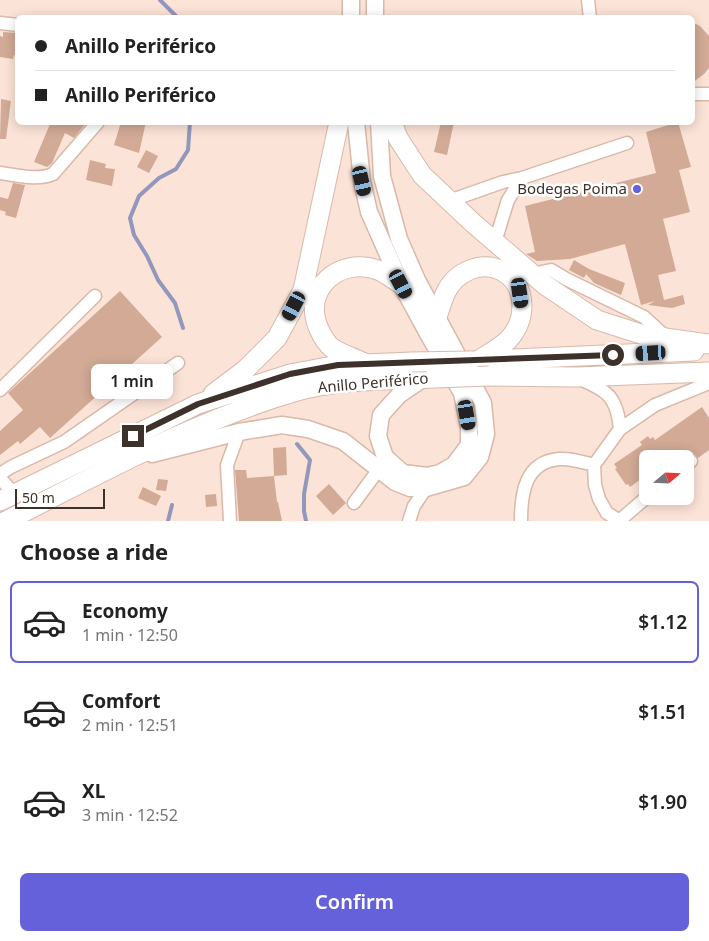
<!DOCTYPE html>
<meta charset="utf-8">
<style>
body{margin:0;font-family:"Noto Sans",sans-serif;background:#f2f2f2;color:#222;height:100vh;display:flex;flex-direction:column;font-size:19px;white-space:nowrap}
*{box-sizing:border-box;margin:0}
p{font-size:16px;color:#767676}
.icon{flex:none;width:28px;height:28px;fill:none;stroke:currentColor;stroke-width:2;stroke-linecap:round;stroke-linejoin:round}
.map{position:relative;height:521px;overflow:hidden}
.panel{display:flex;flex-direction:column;background:#fff;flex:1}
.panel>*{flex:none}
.guide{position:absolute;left:15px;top:15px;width:680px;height:110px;border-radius:8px;box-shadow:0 2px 12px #0003;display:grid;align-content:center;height:110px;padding:0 20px;background:#fff}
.needle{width:32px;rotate:71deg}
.controls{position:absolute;left:639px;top:450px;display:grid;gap:10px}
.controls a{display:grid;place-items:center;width:55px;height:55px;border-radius:8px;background:#fff;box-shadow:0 2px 12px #0003;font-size:25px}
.scale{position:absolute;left:15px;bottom:12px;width:90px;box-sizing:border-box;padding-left:5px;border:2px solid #3d312b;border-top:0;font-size:14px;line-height:18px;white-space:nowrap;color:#3d312b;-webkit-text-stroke:4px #fff;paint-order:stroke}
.end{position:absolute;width:22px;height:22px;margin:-11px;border:6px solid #3d312b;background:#fff;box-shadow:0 0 0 2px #fff}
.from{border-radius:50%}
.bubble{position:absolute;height:35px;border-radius:8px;background:#fff;box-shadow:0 2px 12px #0003;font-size:16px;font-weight:600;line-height:35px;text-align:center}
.car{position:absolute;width:15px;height:30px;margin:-15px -8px;border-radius:6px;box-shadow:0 0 4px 1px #0007;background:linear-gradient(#222 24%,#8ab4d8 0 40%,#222 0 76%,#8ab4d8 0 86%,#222 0)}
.guide b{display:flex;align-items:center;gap:18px;height:48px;font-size:19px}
.guide b+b{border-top:1px solid #e0e0e0}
.guide i{width:12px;height:12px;background:#222}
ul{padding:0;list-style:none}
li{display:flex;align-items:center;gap:15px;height:82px;margin:0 10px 8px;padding:0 10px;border:2px solid transparent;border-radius:8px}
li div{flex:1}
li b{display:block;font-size:19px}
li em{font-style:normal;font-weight:600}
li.on{border-color:#6461da}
li>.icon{width:45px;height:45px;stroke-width:1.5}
h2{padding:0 20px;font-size:22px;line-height:60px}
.cta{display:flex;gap:10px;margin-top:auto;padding:10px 20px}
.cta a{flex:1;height:58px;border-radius:8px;background:#6461da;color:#fff;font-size:20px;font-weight:600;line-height:58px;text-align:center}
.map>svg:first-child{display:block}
</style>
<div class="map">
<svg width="709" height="521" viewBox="0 0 709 521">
<rect width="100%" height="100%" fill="#fce3d7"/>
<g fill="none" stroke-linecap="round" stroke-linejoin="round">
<path stroke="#9397bb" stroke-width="4" d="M160 0 178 18
M183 328 175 303 158 280 147 256 134 235 130 218 139 196 159 178 176 169 188 150 190 122
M297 444 310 460 304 494V511L306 521
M168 521 172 505"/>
</g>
<path fill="#d2aa96" d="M692 22 700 26 709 36V68L704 74 692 83Z
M3 32 18 33V56L14 55 13 59 0 57V36L3 37Z
M1 99 11 101 6 139H0Z
M47 122H87L74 138 65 133 52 163 47 167 34 162 50 124Z
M121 122H146L139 153 114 145Z
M441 122H454L447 155 434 152Z
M678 122 691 167 679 170 690 212 663 219 676 271 658 275 664 300 683 295 685 304 672 308 648 305 655 301 641 305 625 244 570 259 537 261 526 254 535 252 525 206 656 173 646 132Z
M146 150 158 156 149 173 137 167Z
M90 160 106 164 105 168 115 169 112 186 86 180Z
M13 183 25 185 16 218 5 215 6 212 0 210V197L8 199Z
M574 260 589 269 625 283 621 295 594 283 586 274 584 278 569 270Z
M120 291 162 337 50 438 40 427 20 444 18 441 0 455V431L23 410 8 393Z
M702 407 709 418V450L698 458 694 454 688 452 679 459H648V474L630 487 628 484 626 485 615 469 617 468 614 464 642 445 640 442 648 436 650 439 653 437 655 440Z
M286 447 287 475 274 476 273 448Z
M235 470H246L247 478 274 476 277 502H278L282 521H239Z
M158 479 168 480 166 491 156 490Z
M329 484 346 503 333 515 316 496Z
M143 487 161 496 156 506 138 498Z
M216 494 217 506 206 507 205 495Z"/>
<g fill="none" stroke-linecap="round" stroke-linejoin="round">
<g stroke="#d8b9aa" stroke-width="15">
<path id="minor" d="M588 0 590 18
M0 23 18 25
M692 94H709
M0 173C17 175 36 181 53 174L98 122
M522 178 627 143
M449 201 503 182 522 178 508 200 495 242
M532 274 551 270 566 279 644 317 667 338
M580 379C608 391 617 397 620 429
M0 390 95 296
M685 466 691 461
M0 474 11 467 64 442 178 363
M0 478 14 494
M354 503 379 469
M230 521 227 465 239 432
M409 521 414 506 426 488
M521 521C521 493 525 462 559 459 571 458 583 462 594 465
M619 521 648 496
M620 521 607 513 599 499 595 485 594 465 620 429 655 405 709 383"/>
</g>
<g stroke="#d8b9aa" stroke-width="19">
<path id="major" d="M351 0V18
M375 0V18
M356 122 362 181 369 212 401 284 427 332 462 393 469 426V445L454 465 440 473 427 476 403 473 385 457 378 436 381 415 399 395 424 378
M152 454 239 432 282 425 308 429 343 441 395 482 410 488H426L464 477 480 457 486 434 483 403 417 280 399 239 382 176 379 122"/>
</g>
<g stroke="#d8b9aa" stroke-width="21">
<path id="highway" d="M392 122 398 138 422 175 473 223 545 285 597 320 644 335 709 344
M437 317C440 309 442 300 446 292 456 272 481 260 502 271 528 285 527 321 508 340 500 348 488 354 479 360
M470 361 694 351
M364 363C354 358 341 354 332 348 326 343 322 336 319 329 301 290 339 256 378 270 386 273 394 280 401 284
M489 376 577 377 709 372
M213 394 245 370 277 338 303 290 339 122
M0 501 198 404 290 374 338 365 412 362
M6 521C100 474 192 422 294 392 338 379 388 380 434 378"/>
</g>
<use href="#minor" stroke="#fff" stroke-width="12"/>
<use href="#major" stroke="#fff" stroke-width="16"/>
<use href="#highway" stroke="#fff" stroke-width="19"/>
<g stroke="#d8b9aa" stroke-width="21" stroke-linecap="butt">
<path id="highway-bridge" d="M412 362 470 361
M434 378 489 376"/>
</g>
<use href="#highway-bridge" stroke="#fff" stroke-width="19"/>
</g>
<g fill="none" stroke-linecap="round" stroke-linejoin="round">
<path stroke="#3d312b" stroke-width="6" d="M133 436 198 404 290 374 338 365 613 355"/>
</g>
<circle fill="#6461da" stroke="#fff" stroke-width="2" cx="637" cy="189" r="5"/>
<g text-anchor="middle" stroke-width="5" stroke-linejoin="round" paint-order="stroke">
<g font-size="15" fill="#3d312b" stroke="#fff" text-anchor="end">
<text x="627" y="194">Bodegas Poima</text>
</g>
<g font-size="15" fill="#3d312b" stroke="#fff">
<text transform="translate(373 383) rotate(-5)" y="5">Anillo Periférico</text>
</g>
</g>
</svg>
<div class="controls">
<a><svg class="needle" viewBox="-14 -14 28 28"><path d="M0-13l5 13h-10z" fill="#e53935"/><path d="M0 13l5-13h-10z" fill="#767676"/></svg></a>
</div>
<div class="scale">50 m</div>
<i class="end from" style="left:613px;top:355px"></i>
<i class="end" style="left:133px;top:436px"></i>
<div class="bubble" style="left:91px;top:364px;width:82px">1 min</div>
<i class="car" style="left:362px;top:181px;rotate:167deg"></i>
<i class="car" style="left:401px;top:284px;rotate:152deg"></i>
<i class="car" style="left:520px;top:293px;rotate:172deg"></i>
<i class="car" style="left:294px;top:306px;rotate:208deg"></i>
<i class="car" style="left:651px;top:353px;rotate:267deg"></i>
<i class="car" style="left:467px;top:415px;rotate:170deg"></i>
<div class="guide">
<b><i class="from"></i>Anillo Periférico</b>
<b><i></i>Anillo Periférico</b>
</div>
</div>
<section class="panel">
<h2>Choose a ride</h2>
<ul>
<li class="on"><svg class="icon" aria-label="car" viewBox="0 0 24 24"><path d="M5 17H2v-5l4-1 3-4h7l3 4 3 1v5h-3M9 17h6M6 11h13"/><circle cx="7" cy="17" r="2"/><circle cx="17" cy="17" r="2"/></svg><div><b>Economy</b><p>1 min · 12:50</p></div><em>$1.12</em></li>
<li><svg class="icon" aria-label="car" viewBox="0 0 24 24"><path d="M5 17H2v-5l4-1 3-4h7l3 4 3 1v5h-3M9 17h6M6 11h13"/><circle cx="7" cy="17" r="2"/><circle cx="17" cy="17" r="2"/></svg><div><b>Comfort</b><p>2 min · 12:51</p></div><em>$1.51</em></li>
<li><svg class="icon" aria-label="car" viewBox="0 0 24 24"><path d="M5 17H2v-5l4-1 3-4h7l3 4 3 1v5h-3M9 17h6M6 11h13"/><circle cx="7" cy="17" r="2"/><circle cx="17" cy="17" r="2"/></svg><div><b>XL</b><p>3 min · 12:52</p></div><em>$1.90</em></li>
</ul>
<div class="cta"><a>Confirm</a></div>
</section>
